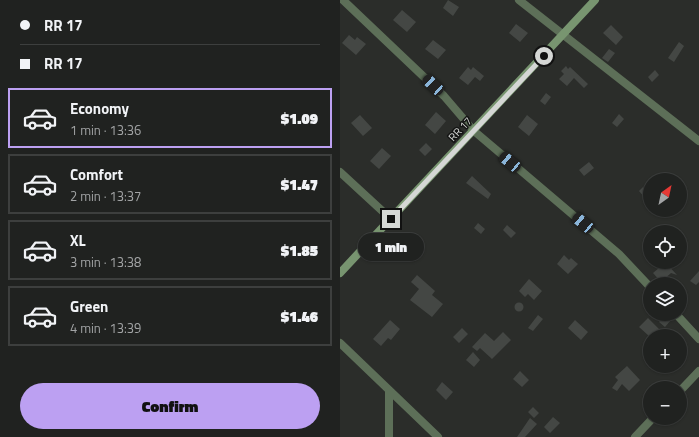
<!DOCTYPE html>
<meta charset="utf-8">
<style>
body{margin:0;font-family:"Titillium Web",sans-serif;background:#282a29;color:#f1f3f6;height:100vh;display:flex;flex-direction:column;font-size:15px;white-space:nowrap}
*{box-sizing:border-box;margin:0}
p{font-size:13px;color:#a2a4a5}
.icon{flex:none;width:22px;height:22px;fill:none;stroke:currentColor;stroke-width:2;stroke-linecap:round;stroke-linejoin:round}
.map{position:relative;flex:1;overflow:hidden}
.panel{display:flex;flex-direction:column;background:#202220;width:340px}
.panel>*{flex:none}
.banner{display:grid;align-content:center;height:88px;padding:0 20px;background:#202220}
.needle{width:26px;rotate:33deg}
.tools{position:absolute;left:303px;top:173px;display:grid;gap:8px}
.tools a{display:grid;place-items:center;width:44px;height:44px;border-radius:50%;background:#202220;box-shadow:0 1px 3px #0004,0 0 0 1px #3d3f3e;font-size:20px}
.end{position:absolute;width:18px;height:18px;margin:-9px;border:5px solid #d5d7d5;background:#111;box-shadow:0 0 0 2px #111}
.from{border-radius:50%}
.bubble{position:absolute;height:28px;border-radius:14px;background:#202220;box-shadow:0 1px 3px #0004,0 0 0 1px #3d3f3e;font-size:13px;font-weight:800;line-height:28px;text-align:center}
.car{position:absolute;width:12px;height:24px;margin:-12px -6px;border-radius:5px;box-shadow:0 0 3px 1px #0007;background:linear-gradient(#222 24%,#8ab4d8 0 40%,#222 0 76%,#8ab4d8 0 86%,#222 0)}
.banner b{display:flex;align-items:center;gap:14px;height:38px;font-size:15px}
.banner b+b{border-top:1px solid #3d3f3e}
.banner i{width:10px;height:10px;background:#f1f3f6}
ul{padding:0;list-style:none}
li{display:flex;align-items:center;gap:12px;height:60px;margin:0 8px 6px;padding:0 12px;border:2px solid #3d3f3e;border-radius:0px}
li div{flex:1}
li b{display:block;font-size:15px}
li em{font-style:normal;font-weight:800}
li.current{border-color:#bca0f2}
li>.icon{width:36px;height:36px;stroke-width:1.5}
.cta{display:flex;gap:8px;margin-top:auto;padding:8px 20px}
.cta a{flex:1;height:46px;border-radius:24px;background:#bca0f2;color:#111;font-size:16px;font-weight:800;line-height:46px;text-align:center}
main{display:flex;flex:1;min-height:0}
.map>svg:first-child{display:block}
</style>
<main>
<section class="panel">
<div class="banner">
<b><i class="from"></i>RR 17</b>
<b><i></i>RR 17</b>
</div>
<ul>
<li class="current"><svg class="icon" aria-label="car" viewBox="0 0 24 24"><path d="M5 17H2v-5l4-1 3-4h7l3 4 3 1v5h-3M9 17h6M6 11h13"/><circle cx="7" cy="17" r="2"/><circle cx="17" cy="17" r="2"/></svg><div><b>Economy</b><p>1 min · 13:36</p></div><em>$1.09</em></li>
<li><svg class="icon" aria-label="car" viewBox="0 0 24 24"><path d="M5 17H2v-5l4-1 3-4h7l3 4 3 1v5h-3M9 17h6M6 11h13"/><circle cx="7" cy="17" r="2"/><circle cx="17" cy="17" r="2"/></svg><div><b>Comfort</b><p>2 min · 13:37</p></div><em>$1.47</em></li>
<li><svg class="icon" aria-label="car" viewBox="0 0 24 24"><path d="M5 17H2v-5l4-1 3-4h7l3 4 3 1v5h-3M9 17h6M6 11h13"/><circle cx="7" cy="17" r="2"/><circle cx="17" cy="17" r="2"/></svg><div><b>XL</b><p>3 min · 13:38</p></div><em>$1.85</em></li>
<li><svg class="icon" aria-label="car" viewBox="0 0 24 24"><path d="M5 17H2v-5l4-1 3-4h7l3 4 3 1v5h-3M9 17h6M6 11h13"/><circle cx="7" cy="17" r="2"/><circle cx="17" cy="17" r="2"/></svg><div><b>Green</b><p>4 min · 13:39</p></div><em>$1.46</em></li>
</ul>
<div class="cta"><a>Confirm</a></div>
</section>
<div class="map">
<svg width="359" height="437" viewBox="0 0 359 437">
<rect width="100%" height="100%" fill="#2b2d2a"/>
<path fill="#444744" d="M108 0 119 7 113 16 103 8Z
M62 10 76 22 67 32 53 20Z
M176 24 188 33 180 42 169 33Z
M271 25 283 37 276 45 263 33Z
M9 35 15 40 17 37 26 44 16 55 2 43Z
M93 40 106 50 98 59 85 49Z
M339 42 344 46 334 62 328 58Z
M269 49 275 53 268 62 262 58Z
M226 66 228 69 230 67 248 84 244 88 234 78 227 86 219 79 224 74 221 71Z
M128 67 131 70 133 67 144 76 140 81 135 77 128 85 119 78Z
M315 70 319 75 312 82 308 77Z
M206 93 211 97 205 105 200 101Z
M96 112 106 121 95 134 85 125Z
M279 114 284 119 277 127 272 123Z
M20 115 32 128 23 136 11 123Z
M187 115 198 124 189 136 178 127Z
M86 143 92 149 85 156 79 150Z
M42 148 51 156 39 169 30 161Z
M249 162 254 168 244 176 239 170Z
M132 176 151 194 148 199 126 183Z
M303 187 310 194 305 198 299 191Z
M138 223 145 229 141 234 134 228Z
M167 225 176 233 171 238 163 230Z
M224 255 229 260 231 258 238 264 228 274 217 264Z
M312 262H325L337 275 331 273 321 282 313 273 320 267Z
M359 271V282L356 285 350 281Z
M77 275 95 291 92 295 103 304 92 317 70 300 79 289 71 282Z
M189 279 202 291 194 300 188 294 185 297 179 291Z
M174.5 307a4.5 4.5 0 1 1 9 0a4.5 4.5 0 1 1-9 0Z
M198 315 203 319 193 331 188 328Z
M325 315 331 320 325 327 319 322Z
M308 318 320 330 313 336H309L299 327Z
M50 320 60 329 51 340 48 338 41 346 33 339Z
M235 320 248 332 241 340 228 328Z
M122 328 128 334 119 343 113 337Z
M163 332 171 340 152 359 140 348 137 351 132 347 145 333 154 341Z
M133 352 140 360 134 367 126 360Z
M287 366 300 380 289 391 282 384 277 391 272 388 278 380 275 377Z
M180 371 189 380 182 387 173 379Z
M102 382 113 392 106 400 96 390Z
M193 407 199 413 194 418 188 412Z
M213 417 220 423 210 433 204 427Z
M190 418 197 424 185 437H177Z"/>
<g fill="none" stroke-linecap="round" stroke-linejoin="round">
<path stroke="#5d6f58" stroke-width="8" d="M3 0 104 96 134 131 279 254 310 287
M179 0 359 141
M0 172 51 219
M336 314 359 339
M0 343 98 437
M49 437V391"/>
<path stroke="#5d6f58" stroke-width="8" d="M340 391 359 371
M295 437 313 418"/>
<path stroke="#789570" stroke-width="8" d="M0 273 255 0"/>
</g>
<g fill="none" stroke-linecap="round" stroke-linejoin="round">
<path stroke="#d5d7d5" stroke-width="5" d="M51 219 204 56"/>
</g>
<g text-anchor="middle" stroke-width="3" stroke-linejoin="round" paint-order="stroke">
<g font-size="11" fill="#d5d7d5" stroke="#141514">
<text transform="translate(120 129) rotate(-47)" y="4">RR 17</text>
</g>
</g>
</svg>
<div class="tools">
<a><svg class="needle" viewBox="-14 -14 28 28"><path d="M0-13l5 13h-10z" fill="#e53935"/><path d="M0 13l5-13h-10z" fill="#a2a4a5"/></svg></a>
<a><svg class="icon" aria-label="locate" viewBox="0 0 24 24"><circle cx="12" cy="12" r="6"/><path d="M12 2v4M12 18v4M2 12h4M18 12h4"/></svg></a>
<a><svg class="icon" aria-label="layers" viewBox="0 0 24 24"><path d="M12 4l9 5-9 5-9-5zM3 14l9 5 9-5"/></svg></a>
<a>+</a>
<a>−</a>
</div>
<i class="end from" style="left:204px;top:56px"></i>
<i class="end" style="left:51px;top:219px"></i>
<div class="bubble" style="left:18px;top:233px;width:66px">1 min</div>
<i class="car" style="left:93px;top:85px;rotate:313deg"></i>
<i class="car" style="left:170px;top:162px;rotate:310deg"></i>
<i class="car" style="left:243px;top:223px;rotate:310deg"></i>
</div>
</main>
